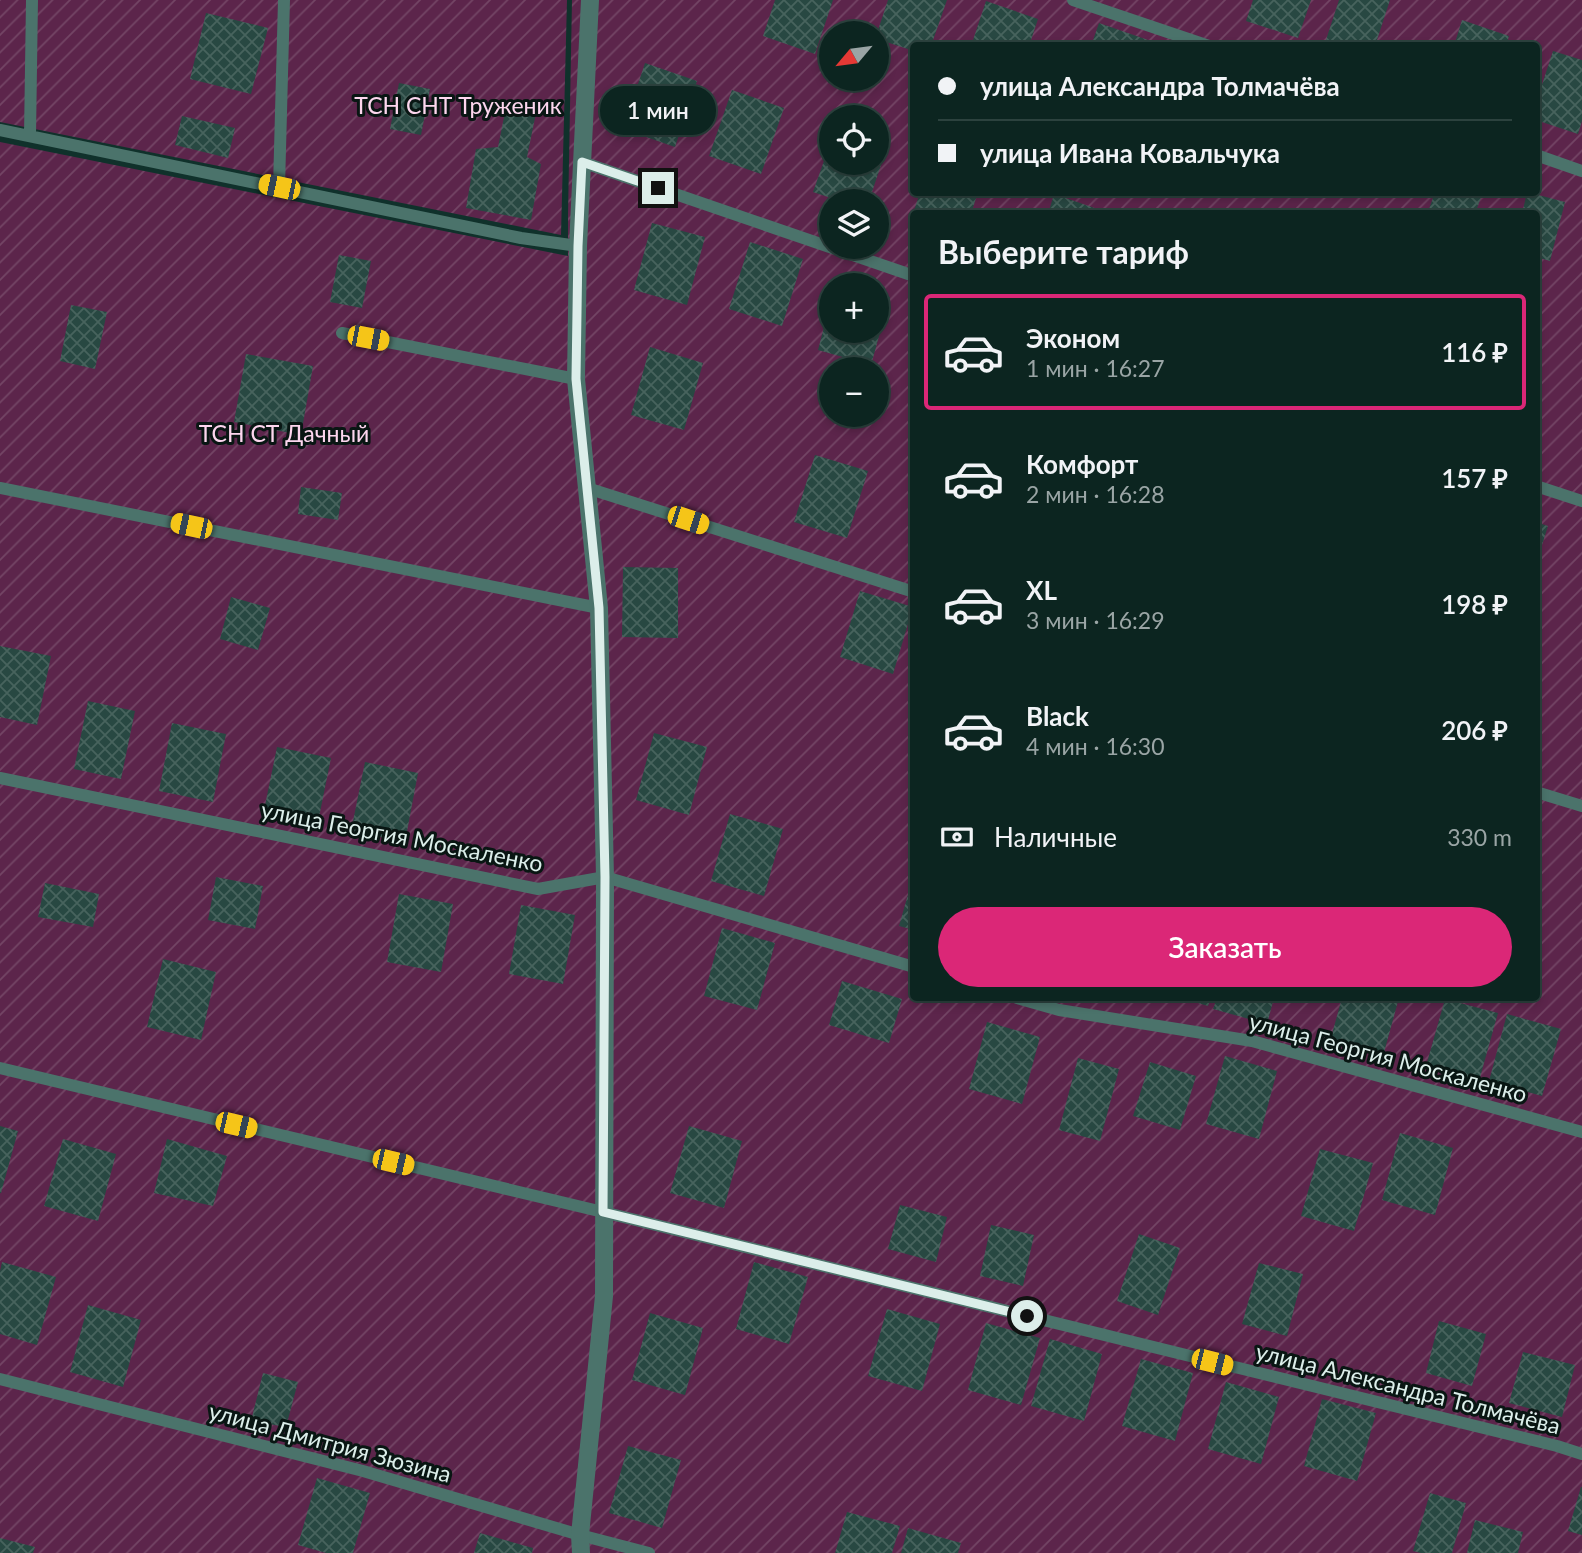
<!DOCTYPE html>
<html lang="ru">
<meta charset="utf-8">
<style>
body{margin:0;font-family:Lato,sans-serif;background:#152d29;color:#f1f3f6;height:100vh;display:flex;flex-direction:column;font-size:26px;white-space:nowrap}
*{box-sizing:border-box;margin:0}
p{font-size:23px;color:#9aa5a5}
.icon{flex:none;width:38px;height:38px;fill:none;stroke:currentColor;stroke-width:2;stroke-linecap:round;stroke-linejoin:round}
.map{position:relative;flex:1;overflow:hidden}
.sheet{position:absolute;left:910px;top:210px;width:630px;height:791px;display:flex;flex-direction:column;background:#0c2520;border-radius:7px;box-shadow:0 4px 10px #0003,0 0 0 2px #2c423e}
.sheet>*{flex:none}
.guide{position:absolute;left:910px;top:42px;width:630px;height:154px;border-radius:7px;box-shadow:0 4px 10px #0003,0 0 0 2px #2c423e;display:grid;align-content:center;height:154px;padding:0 28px;background:#0c2520}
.needle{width:46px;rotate:241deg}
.tools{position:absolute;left:819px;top:21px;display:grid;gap:14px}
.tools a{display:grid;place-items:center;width:70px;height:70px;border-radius:50%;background:#0c2520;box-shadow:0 4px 10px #0003,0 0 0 2px #2c423e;font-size:35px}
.end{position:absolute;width:32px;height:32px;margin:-16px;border:9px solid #dceeea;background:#111;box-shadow:0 0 0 4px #111}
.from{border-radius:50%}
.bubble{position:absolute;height:49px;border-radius:24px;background:#0c2520;box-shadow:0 4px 10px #0003,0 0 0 2px #2c423e;font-size:23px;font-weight:600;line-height:49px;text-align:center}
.car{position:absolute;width:21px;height:42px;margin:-21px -10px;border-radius:9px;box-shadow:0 0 5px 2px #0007;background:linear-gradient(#f5c518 24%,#345 0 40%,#f5c518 0 76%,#345 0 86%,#f5c518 0)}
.guide b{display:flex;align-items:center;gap:24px;height:66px;font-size:26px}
.guide b+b{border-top:2px solid #2c423e}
.guide i{width:18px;height:18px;background:#f1f3f6}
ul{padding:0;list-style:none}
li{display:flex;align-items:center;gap:21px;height:116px;margin:0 14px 10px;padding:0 14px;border:4px solid transparent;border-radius:7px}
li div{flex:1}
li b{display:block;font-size:26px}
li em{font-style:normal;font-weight:600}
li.on{border-color:#db2777}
li>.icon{width:63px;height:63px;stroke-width:1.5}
h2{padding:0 28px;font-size:32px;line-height:84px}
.pay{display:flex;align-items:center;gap:18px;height:77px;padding:0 28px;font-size:26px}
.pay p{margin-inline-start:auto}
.action{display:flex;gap:14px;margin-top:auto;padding:14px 28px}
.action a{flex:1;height:80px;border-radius:42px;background:#db2777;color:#fff;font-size:28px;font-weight:600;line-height:80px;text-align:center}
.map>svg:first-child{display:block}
</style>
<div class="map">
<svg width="1582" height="1553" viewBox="0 0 1582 1553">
<defs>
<pattern id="garden-furrows" width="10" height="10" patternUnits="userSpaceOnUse" patternTransform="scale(1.75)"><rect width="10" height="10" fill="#5c254b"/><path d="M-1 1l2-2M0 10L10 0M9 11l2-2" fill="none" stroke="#734565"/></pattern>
<pattern id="building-cross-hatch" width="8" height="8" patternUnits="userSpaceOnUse" patternTransform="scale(1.75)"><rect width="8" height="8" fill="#284842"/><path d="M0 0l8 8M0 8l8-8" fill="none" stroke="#47635d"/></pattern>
</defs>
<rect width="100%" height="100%" fill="#10312b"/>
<path fill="url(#garden-furrows)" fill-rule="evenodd" d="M0 0H567L561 235 0 122Z
M572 0H1582V1553H0V142L568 256V215ZM831 33H877V79H831ZM914 46H1536V192H914ZM831 117H877V163H831ZM831 201H877V247H831ZM914 214H1536V998H914ZM831 285H877V331H831ZM831 369H877V415H831Z"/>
<path fill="url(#building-cross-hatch)" d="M775 0H833L815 54 763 36Z
M888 0H947L931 46H914V51L877 39V33Z
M1253 0H1311L1298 38 1246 21Z
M1339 0H1390L1375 46H1324Z
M986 1 1038 19 1029 46H971Z
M206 13 268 28 251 94 190 79Z
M1462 20 1509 36 1506 46H1454Z
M1099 23 1151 41 1150 46H1091Z
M1553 51 1582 60V121L1578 134 1536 120V103Z
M645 63 697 81 675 147 623 129Z
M399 83 430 89 421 135 390 129Z
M732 90 784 108 761 174 709 156Z
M506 107 536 113 527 157 541 164 531 220 466 208 476 149 498 147Z
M182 116 235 128 228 158 175 145Z
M877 140 888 144 869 201H840L813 192 831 141V163H877Z
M920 192H978L971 214H913Z
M1435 192H1483L1475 214H1442L1429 209Z
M1527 192 1565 202 1550 261 1536 257V214H1522Z
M1054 194 1109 213V214H1048Z
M652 223 705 237 687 305 634 290Z
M750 242 803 259 782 326 729 309Z
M339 255 371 261 362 308 330 302Z
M877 294 890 297 871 365 818 350 830 304 831 331H877Z
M71 305 107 312 95 369 60 361Z
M650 347 703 363 684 430 631 415Z
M246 354 313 366 301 435 234 422Z
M815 455 868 471 847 538 794 522Z
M301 487 342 493 338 520 298 514Z
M1536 522 1548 526 1537 561H1536Z
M623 567 678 568V638L622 637Z
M860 591 913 607 893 674 840 657Z
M231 597 270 608 258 650 220 639Z
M0 646 51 656 37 725 0 717Z
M88 701 135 711 121 779 74 769Z
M172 723 226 734 213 802 159 791Z
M654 733 707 747 689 815 636 800Z
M277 747 331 758 317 827 263 815Z
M365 762 418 773 405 842 351 831Z
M730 814 783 829 764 896 711 881Z
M216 877 263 886 255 929 208 920Z
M913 877H914V930L899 926Z
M45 883 99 894 93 927 38 917Z
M399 894 453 904 441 972 387 962Z
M521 905 575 915 563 984 509 974Z
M722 928 775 943 757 1010 704 996Z
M163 959 216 972 201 1040 147 1027Z
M842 981 902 999 889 1043 829 1025Z
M1181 998H1211L1208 1006Z
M1217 998H1274L1267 1024 1213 1009Z
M1342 998H1399L1383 1056 1330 1041Z
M1445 999 1498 1013 1479 1081 1426 1066Z
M1507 1014 1561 1029 1542 1096 1489 1081Z
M987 1022 1040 1037 1022 1104 969 1089Z
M1225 1056 1277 1071 1259 1139 1206 1124Z
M1078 1058 1119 1069 1100 1141 1059 1130Z
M1150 1062 1196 1076 1180 1130 1133 1116Z
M0 1126 18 1131 1 1193H0Z
M689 1126 742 1141 724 1208 670 1193Z
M1400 1133 1453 1148 1435 1215 1382 1200Z
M63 1139 116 1154 98 1221 44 1206Z
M167 1139 227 1156 213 1206 154 1193Z
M1320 1149 1373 1163 1354 1231 1301 1216Z
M900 1205 947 1217 936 1262 888 1249Z
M991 1225 1034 1235 1023 1286 980 1276Z
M1139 1234 1180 1248 1158 1315 1117 1301Z
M2 1262 56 1277 37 1345 0 1334V1271Z
M754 1262 808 1277 789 1344 736 1329Z
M1259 1263 1303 1274 1287 1336 1242 1324Z
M88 1305 141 1320 123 1387 70 1372Z
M887 1309 940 1324 922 1391 868 1376Z
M650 1313 703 1328 685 1395 632 1380Z
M1439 1321 1486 1334 1472 1386 1426 1373Z
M986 1323 1040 1338 1021 1405 968 1390Z
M1050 1339 1102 1354 1084 1421 1031 1406Z
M1523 1352 1575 1365 1562 1417 1509 1403Z
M1141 1359 1193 1373 1175 1441 1122 1426Z
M263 1373 298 1382 286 1427 251 1421Z
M1226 1382 1279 1397 1261 1464 1208 1449Z
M1322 1399 1376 1413 1357 1481 1304 1466Z
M628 1446 681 1460 662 1528 609 1513Z
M317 1478 370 1493 353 1553H326L298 1545Z
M1581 1487H1582V1535L1568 1531Z
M1430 1493 1466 1503 1452 1553H1421L1413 1551Z
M847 1512 900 1526 892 1553H835Z
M1475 1520 1523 1532 1518 1553H1467Z
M908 1528 961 1543 958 1553H901Z
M480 1533 533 1548 532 1553H474Z
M0 1538 35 1547 33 1553H0Z"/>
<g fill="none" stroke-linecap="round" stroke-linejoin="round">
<path stroke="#4b736b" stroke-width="12" d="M1073 0 1209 46
M0 130 521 238 578 246
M30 136 32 0
M1536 155 1582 171
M582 162 914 276
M279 187 284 0
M342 333 576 379
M1536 486 1582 501
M0 488 599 608
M587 488 914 592
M0 778 538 889 605 877 914 967
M1536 792 1582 806
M1017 998 1059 1010 1252 1041 1582 1132
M0 1068 603 1212 1557 1446 1582 1454
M0 1379 363 1471 580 1535 649 1553"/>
<path stroke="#4b736b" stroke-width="18" d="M581 1553 580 1535 604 1296 605 877 599 608 576 379 578 246 590 0"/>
</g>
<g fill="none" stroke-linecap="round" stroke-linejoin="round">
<path stroke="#dceeea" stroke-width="9" d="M658 188 582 162 578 246 576 379 599 608 605 877 603 1212 1027 1316"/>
</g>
<g text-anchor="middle" stroke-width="6" stroke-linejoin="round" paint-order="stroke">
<g font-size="23" fill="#fdd6ee" stroke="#091613">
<text x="458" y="114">ТСН СНТ Труженик</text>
<text x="284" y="442">ТСН СТ Дачный</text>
</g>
<g font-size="23" fill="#dceeea" stroke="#091613">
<text transform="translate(402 837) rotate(11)" y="8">улица Георгия Москаленко</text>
<text transform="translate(1388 1058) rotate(15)" y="8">улица Георгия Москаленко</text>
<text transform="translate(1408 1389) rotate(14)" y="8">улица Александра Толмачёва</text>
<text transform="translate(330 1443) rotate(15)" y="8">улица Дмитрия Зюзина</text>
</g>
</g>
</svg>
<div class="tools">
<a><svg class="needle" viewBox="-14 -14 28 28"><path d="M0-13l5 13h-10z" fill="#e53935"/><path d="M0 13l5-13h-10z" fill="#9aa5a5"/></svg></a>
<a><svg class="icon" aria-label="locate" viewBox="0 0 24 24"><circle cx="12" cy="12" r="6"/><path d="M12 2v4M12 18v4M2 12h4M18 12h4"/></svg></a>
<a><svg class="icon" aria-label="layers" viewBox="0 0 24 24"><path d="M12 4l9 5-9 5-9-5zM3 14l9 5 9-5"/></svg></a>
<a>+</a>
<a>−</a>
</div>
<i class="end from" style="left:1027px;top:1316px"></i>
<i class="end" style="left:658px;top:188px"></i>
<div class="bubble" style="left:600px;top:86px;width:116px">1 мин</div>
<i class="car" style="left:279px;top:187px;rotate:282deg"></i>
<i class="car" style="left:368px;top:338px;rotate:101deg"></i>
<i class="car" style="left:688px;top:520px;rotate:108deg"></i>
<i class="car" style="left:191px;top:526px;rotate:282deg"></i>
<i class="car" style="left:236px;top:1125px;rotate:103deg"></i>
<i class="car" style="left:393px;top:1162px;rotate:103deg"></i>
<i class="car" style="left:1212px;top:1362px;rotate:104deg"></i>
<div class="guide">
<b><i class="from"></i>улица Александра Толмачёва</b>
<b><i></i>улица Ивана Ковальчука</b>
</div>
<section class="sheet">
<h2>Выберите тариф</h2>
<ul>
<li class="on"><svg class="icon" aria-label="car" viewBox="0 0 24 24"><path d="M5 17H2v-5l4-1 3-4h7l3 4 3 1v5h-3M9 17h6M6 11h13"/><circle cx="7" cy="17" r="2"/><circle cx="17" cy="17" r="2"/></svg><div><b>Эконом</b><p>1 мин · 16:27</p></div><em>116 ₽</em></li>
<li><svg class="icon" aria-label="car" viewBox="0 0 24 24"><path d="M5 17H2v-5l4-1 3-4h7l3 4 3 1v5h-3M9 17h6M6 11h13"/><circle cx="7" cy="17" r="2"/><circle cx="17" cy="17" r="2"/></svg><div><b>Комфорт</b><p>2 мин · 16:28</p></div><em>157 ₽</em></li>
<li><svg class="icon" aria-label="car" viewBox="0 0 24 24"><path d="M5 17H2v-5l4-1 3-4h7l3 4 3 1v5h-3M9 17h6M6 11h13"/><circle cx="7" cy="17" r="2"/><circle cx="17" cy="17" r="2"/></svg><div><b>XL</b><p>3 мин · 16:29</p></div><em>198 ₽</em></li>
<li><svg class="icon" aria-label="car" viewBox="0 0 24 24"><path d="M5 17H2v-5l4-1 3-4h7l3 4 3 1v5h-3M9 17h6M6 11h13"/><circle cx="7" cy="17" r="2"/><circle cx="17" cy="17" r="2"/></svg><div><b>Black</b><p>4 мин · 16:30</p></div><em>206 ₽</em></li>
</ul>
<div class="pay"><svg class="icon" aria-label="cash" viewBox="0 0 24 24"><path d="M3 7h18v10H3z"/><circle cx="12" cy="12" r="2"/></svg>Наличные<p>330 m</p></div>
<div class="action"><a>Заказать</a></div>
</section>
</div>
